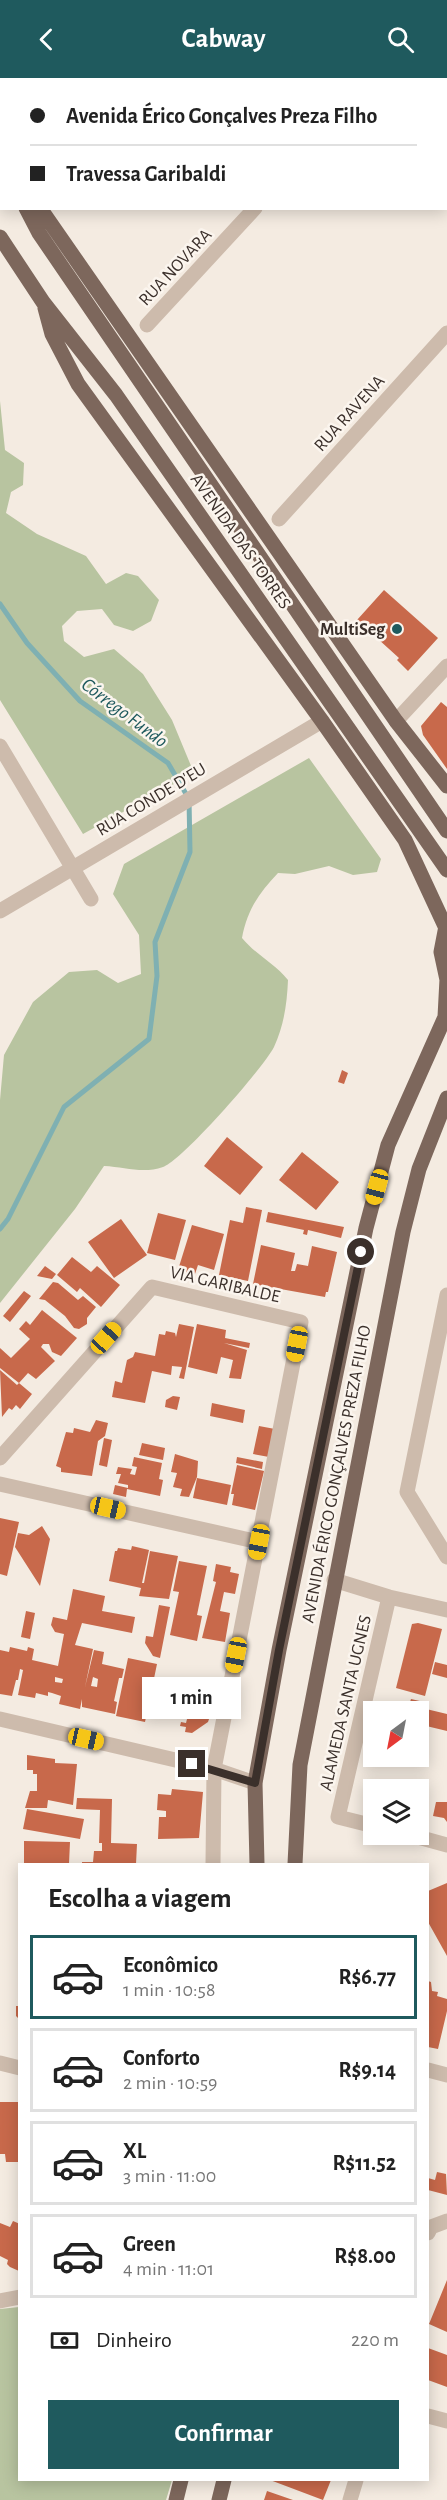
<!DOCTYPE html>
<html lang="pt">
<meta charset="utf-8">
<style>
body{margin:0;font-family:"Alegreya Sans",sans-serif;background:#f6f6f6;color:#222;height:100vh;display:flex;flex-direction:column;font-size:22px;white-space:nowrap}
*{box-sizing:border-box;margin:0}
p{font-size:20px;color:#767676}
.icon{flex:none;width:33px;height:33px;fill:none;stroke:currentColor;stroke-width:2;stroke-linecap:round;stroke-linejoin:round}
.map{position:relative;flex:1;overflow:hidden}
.drawer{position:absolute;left:18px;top:1785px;width:411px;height:618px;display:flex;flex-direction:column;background:#fff;border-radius:0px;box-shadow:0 3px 15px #0003}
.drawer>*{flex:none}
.hud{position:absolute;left:0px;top:0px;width:447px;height:132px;box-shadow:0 3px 15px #0003;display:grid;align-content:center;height:132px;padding:0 30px;background:#fff}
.needle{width:39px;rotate:212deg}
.buttons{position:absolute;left:363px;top:1623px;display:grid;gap:12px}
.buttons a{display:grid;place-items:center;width:66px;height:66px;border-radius:0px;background:#fff;box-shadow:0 3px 15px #0003;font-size:30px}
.end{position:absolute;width:27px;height:27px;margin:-14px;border:8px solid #3b302b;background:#fff;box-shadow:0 0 0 3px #fff}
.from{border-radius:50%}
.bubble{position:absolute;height:42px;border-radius:0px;background:#fff;box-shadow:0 3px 15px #0003;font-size:20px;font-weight:600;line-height:42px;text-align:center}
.car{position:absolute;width:18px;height:36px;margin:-18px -9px;border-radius:8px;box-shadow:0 0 4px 2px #0007;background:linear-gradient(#f5c518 24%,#345 0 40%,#f5c518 0 76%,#345 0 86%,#f5c518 0)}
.hud b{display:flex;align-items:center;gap:21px;height:57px;font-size:22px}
.hud b+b{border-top:2px solid #e0e0e0}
.hud i{width:15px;height:15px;background:#222}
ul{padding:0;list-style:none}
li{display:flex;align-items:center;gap:18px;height:84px;margin:0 12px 9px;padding:0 18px;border:3px solid #e0e0e0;border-radius:0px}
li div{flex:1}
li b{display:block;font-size:22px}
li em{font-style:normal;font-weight:600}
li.active{border-color:#1f5a5e}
li>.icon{width:54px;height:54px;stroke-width:1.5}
h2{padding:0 30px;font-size:27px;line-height:72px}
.pay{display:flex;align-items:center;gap:15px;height:66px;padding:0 30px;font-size:22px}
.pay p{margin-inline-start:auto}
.action{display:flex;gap:12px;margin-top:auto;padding:12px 30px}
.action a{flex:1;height:69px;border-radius:0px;background:#1f5a5e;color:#fff;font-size:24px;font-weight:600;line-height:69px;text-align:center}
header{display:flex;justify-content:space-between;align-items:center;height:78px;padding:0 30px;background:#1f5a5e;color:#fff;font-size:27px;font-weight:600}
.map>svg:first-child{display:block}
</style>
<header><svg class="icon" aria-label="back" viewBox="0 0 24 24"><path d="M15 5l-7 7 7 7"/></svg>Cabway<svg class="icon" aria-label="search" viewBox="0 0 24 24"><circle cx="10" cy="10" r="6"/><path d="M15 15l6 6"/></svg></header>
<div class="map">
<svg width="447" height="2422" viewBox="0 0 447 2422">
<rect width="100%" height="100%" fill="#f4ebe1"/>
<path fill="#b8c4a0" d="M0 0H109L110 1 2 2 1 24Z
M0 323 5 372 24 385 23 407 11 414 6 435 37 456 86 478 106 506 126 495 138 498 159 522 151 543 133 553 114 547 102 531 77 533 62 548 64 563 84 579 114 571 143 596 172 642 194 695 83 756 0 622Z
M309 680 381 781 377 794 353 797 329 788 295 796 278 795C259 815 247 832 242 860 256 877 274 885 288 902 287 926 284 947 274 969 264 989 182 1083 163 1089 143 1096 125 1089 104 1088L75 1131 0 1225V1022L4 977 33 924 69 894 97 892 118 905 141 896 139 857 113 816 124 786Z
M19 2229 20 2402H172L166 2422H0V2231Z"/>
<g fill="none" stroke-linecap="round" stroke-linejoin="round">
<path stroke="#7fb0b2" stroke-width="5" d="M0 526 27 565 80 623 168 685 189 721 190 774 155 864 157 898 149 961 64 1029 8 1141 0 1151"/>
</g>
<path fill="#c8694b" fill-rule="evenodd" d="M384 512 438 560 408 593 397 582 399 580 357 542Z
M441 624 447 629V691L423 657 421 648Z
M342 992 348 995 344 1006 338 1004Z
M227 1059 263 1089 240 1117 204 1088Z
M302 1074 339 1104 316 1132 279 1102Z
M246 1129 262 1132 248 1203 219 1197 230 1142 243 1145Z
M268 1134 344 1149 341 1160 308 1152 307 1157 303 1156 304 1152 266 1144Z
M158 1135 186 1142 175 1182 147 1175Z
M121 1141 147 1177 114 1200 88 1164Z
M192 1147 224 1156 214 1192 198 1187 194 1199 177 1195Z
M261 1167 295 1175 291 1193H295L297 1186 308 1188 312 1168 337 1174 328 1214H326L325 1219 253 1206Z
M72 1179 91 1194 97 1188 120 1207 101 1229 80 1210 77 1214 57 1197Z
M45 1188 56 1196 52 1201 37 1198Z
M53 1204 58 1205 78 1222 83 1218 96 1229 87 1240V1246L79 1251 74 1250 65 1238 45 1222 39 1221Z
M24 1213 31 1218 10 1244 3 1238Z
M42 1232 77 1260 61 1278 52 1274 49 1266H43L41 1269 55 1283 36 1301 28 1295 19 1305 32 1316 20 1331 16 1327 12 1332 9 1330 2 1339 0 1292 17 1307 19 1305 0 1290V1270L11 1280 30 1261 19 1251 26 1243 30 1247Z
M179 1246 194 1249 184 1301 179 1300 182 1289 172 1288 171 1297 152 1293 145 1325 112 1319 115 1303 122 1305 127 1282 133 1279 135 1274 155 1278 159 1256 165 1257 166 1253 175 1255 176 1259Z
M197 1246 226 1252 225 1260 250 1265 249 1270 224 1265 247 1272 241 1301 229 1300 233 1282 221 1279 217 1296 188 1289Z
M173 1318 180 1319 177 1332 165 1329 166 1322Z
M212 1325 245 1332 243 1345 210 1338Z
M96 1342 108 1345 105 1358 98 1363 92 1398 61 1394V1390L56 1388 66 1354 73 1355 74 1350 90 1354Z
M259 1348 275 1351 269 1379 253 1376Z
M104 1360 112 1362 107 1389 99 1387Z
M142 1365 165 1370 163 1382 139 1377Z
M175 1376 198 1383 197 1399 189 1419 180 1418 182 1411 173 1409 177 1395 171 1394Z
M134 1379 162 1385 159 1401 163 1402 160 1418 127 1411 126 1419 113 1416 115 1407 128 1410V1407L118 1405 121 1396H116L118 1389 132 1391 130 1396 135 1397 137 1389 132 1388Z
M237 1379 263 1384 262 1391 236 1385Z
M237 1387 264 1393 255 1432 232 1427 234 1416H231Z
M197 1400 231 1407 227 1427 193 1420Z
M0 1440 19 1444 7 1498 0 1496Z
M42 1448 50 1461 40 1508 15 1469 18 1455 29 1457Z
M132 1468 149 1472 142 1505H144L150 1473 178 1478 169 1521 139 1518 141 1510 109 1503 115 1473H117L118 1470 131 1472Z
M179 1483 207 1488 197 1537 202 1538 197 1563 170 1557 179 1514 173 1513Z
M216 1486 231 1489 230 1494 239 1496 235 1516 224 1514 220 1533 230 1535 225 1564 202 1560 216 1504 213 1503Z
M73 1511 105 1518 102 1533 135 1539 132 1555 82 1545 75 1567 93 1571 85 1609 94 1572 104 1574 102 1586 124 1591 122 1600H119L114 1623 117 1624 115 1636 82 1629V1621L80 1631 59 1626 61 1618 52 1615 48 1614V1618L36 1615 35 1620 18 1617 23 1592 20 1591 18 1602H16L12 1618 0 1616V1572L9 1574 10 1569 27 1573 28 1569 34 1571 32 1582 58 1588 64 1556 55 1554 51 1547 53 1539 67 1542ZM55 1599 63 1601 62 1605 55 1604ZM93 1599 98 1601 97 1609 91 1608Z
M159 1527 170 1529 160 1580 153 1578 145 1565 146 1558 153 1559Z
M26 1533 35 1535 30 1561 21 1559Z
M418 1545 442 1551 425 1618 396 1610 412 1546Z
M128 1580 157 1586 145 1644 116 1638Z
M435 1584 447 1587V1600L432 1596Z
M193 1602 219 1607 214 1633 203 1630 202 1636 210 1638 208 1644 192 1655 185 1654 186 1649 180 1648 181 1644 186 1645 189 1633 195 1634 196 1629 192 1628 194 1617 190 1616Z
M411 1621 424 1624 422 1630 447 1636V1653L418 1646V1634H389L391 1625 409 1627Z
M27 1677 55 1681V1685L77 1686 73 1727 48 1722 47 1730H25L30 1713H37V1696H33V1692H27Z
M172 1711 203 1714 199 1760 158 1761 159 1739H166V1733L157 1732 158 1716 171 1717Z
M77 1720 112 1721 111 1765 137 1766 136 1786H82V1784H93L94 1773H102V1765H99L100 1732 76 1731Z
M436 1724H447V1744L444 1740 433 1738Z
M27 1731 84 1741 80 1761 23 1751Z
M24 1763 70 1764 69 1786 24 1785Z
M447 1805V1878L428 1844V1813Z
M428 1903 431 1904 432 1913 438 1914 437 1918 447 1921V1933L438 1971 428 1969Z
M16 1928H20V1942L16 1938Z
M0 2024H20V2084H6L5 2076H0Z
M437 2094 446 2096 447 2117 428 2112V2100L435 2102Z
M13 2143 20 2146 19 2193 10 2189 7 2186 8 2182 0 2178V2145L10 2149Z
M447 2202V2254L429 2246Z
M428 2270 447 2277V2309L428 2302Z
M270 2402H331L323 2422Z
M267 2413 293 2422H264Z"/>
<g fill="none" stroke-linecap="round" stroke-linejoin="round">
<path stroke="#cdbbac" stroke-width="15" d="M374 2 376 0
M147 247 255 130
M279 441 447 255
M396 643 447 588
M0 668 91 821
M0 833 322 643
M447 1217 407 1414 447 1479
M0 1380 152 1209 301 1244 214 1691 213 1786
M0 1406 259 1464
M334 1502 389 1519 447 1532
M0 1641 214 1691 255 1705
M374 1748 338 1739 389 1519
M407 1756 447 1767
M0 1985 20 1990
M428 1992 447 1997
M428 2155 431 2149 447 2143
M0 2223 20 2219
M428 2338 447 2343
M350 2422 356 2402"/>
<path stroke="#7d675c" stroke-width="15" d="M0 84 2 87
M26 130 39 155 447 753
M40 130 396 643 447 708
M0 159 43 224 116 317 447 792
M45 230 52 256 78 306 322 643 405 762 445 848
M447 843 441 874 447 902
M257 1786 255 1705 279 1572 366 1150 388 1067 445 939 447 901
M295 1786 300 1687 403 1154 419 1091 447 1020
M176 2422 181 2402
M219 2422 224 2402"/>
</g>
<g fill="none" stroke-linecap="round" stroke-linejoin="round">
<path stroke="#3b302b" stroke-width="8" d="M192 1686 255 1705 279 1572 361 1174"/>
</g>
<circle fill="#1f5a5e" stroke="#fbf5ee" stroke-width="2" cx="397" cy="551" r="6"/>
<g text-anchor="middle" stroke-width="5" stroke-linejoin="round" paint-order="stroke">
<g font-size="18" fill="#3b302b" stroke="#fbf5ee">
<text transform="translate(175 189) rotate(-47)" y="6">RUA NOVARA</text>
<text transform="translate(349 335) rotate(-48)" y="6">RUA RAVENA</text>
<text transform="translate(241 463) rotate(55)" y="6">AVENIDA DAS TORRES</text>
<text transform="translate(151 721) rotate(-31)" y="6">RUA CONDE D'EU</text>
<text transform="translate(225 1206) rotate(13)" y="6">VIA GARIBALDE</text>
<text transform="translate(336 1396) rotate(-79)" y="6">AVENIDA ÉRICO GONÇALVES PREZA FILHO</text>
<text transform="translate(345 1625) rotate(-77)" y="6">ALAMEDA SANTA UGNES</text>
</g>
<g font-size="18" font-weight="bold" fill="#3b302b" stroke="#fbf5ee" text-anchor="end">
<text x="385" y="557">MultiSeg</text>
</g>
<g font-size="20" font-style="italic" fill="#1f5a5e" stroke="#fbf5ee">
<text transform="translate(125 634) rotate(37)" y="7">Córrego Fundo</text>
</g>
</g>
</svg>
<div class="buttons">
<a><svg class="needle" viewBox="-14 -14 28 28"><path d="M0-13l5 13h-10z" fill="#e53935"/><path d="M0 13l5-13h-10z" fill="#767676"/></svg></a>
<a><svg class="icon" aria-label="layers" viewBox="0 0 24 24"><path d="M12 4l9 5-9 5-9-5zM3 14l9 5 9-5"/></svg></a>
</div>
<i class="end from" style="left:361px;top:1174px"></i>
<i class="end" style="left:192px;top:1686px"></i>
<div class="bubble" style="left:142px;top:1599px;width:99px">1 min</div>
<i class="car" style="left:377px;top:1109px;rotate:195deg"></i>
<i class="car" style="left:106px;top:1260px;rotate:42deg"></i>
<i class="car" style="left:297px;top:1266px;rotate:191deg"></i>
<i class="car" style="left:108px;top:1430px;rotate:103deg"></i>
<i class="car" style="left:259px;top:1464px;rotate:191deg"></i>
<i class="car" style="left:236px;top:1577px;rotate:191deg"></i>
<i class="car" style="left:86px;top:1661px;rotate:103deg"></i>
<div class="hud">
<b><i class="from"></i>Avenida Érico Gonçalves Preza Filho</b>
<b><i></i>Travessa Garibaldi</b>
</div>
<section class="drawer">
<h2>Escolha a viagem</h2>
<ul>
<li class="active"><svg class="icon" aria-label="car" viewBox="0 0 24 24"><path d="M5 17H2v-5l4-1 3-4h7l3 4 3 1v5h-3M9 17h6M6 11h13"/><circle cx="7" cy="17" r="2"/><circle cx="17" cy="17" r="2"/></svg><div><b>Econômico</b><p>1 min · 10:58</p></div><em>R$6.77</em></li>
<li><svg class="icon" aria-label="car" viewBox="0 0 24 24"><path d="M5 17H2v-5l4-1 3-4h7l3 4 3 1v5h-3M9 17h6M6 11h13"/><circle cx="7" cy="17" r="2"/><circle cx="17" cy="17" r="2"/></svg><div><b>Conforto</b><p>2 min · 10:59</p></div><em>R$9.14</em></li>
<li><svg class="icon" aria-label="car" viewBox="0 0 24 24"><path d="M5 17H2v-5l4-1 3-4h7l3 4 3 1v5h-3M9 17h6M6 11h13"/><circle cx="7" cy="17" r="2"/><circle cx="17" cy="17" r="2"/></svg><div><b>XL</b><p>3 min · 11:00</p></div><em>R$11.52</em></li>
<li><svg class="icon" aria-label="car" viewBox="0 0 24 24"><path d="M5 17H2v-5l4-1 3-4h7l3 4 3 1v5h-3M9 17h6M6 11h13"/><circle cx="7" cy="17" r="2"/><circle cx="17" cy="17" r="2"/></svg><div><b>Green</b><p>4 min · 11:01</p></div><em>R$8.00</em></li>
</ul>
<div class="pay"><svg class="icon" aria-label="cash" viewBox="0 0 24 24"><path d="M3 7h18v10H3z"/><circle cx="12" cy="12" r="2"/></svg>Dinheiro<p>220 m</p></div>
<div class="action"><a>Confirmar</a></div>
</section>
</div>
